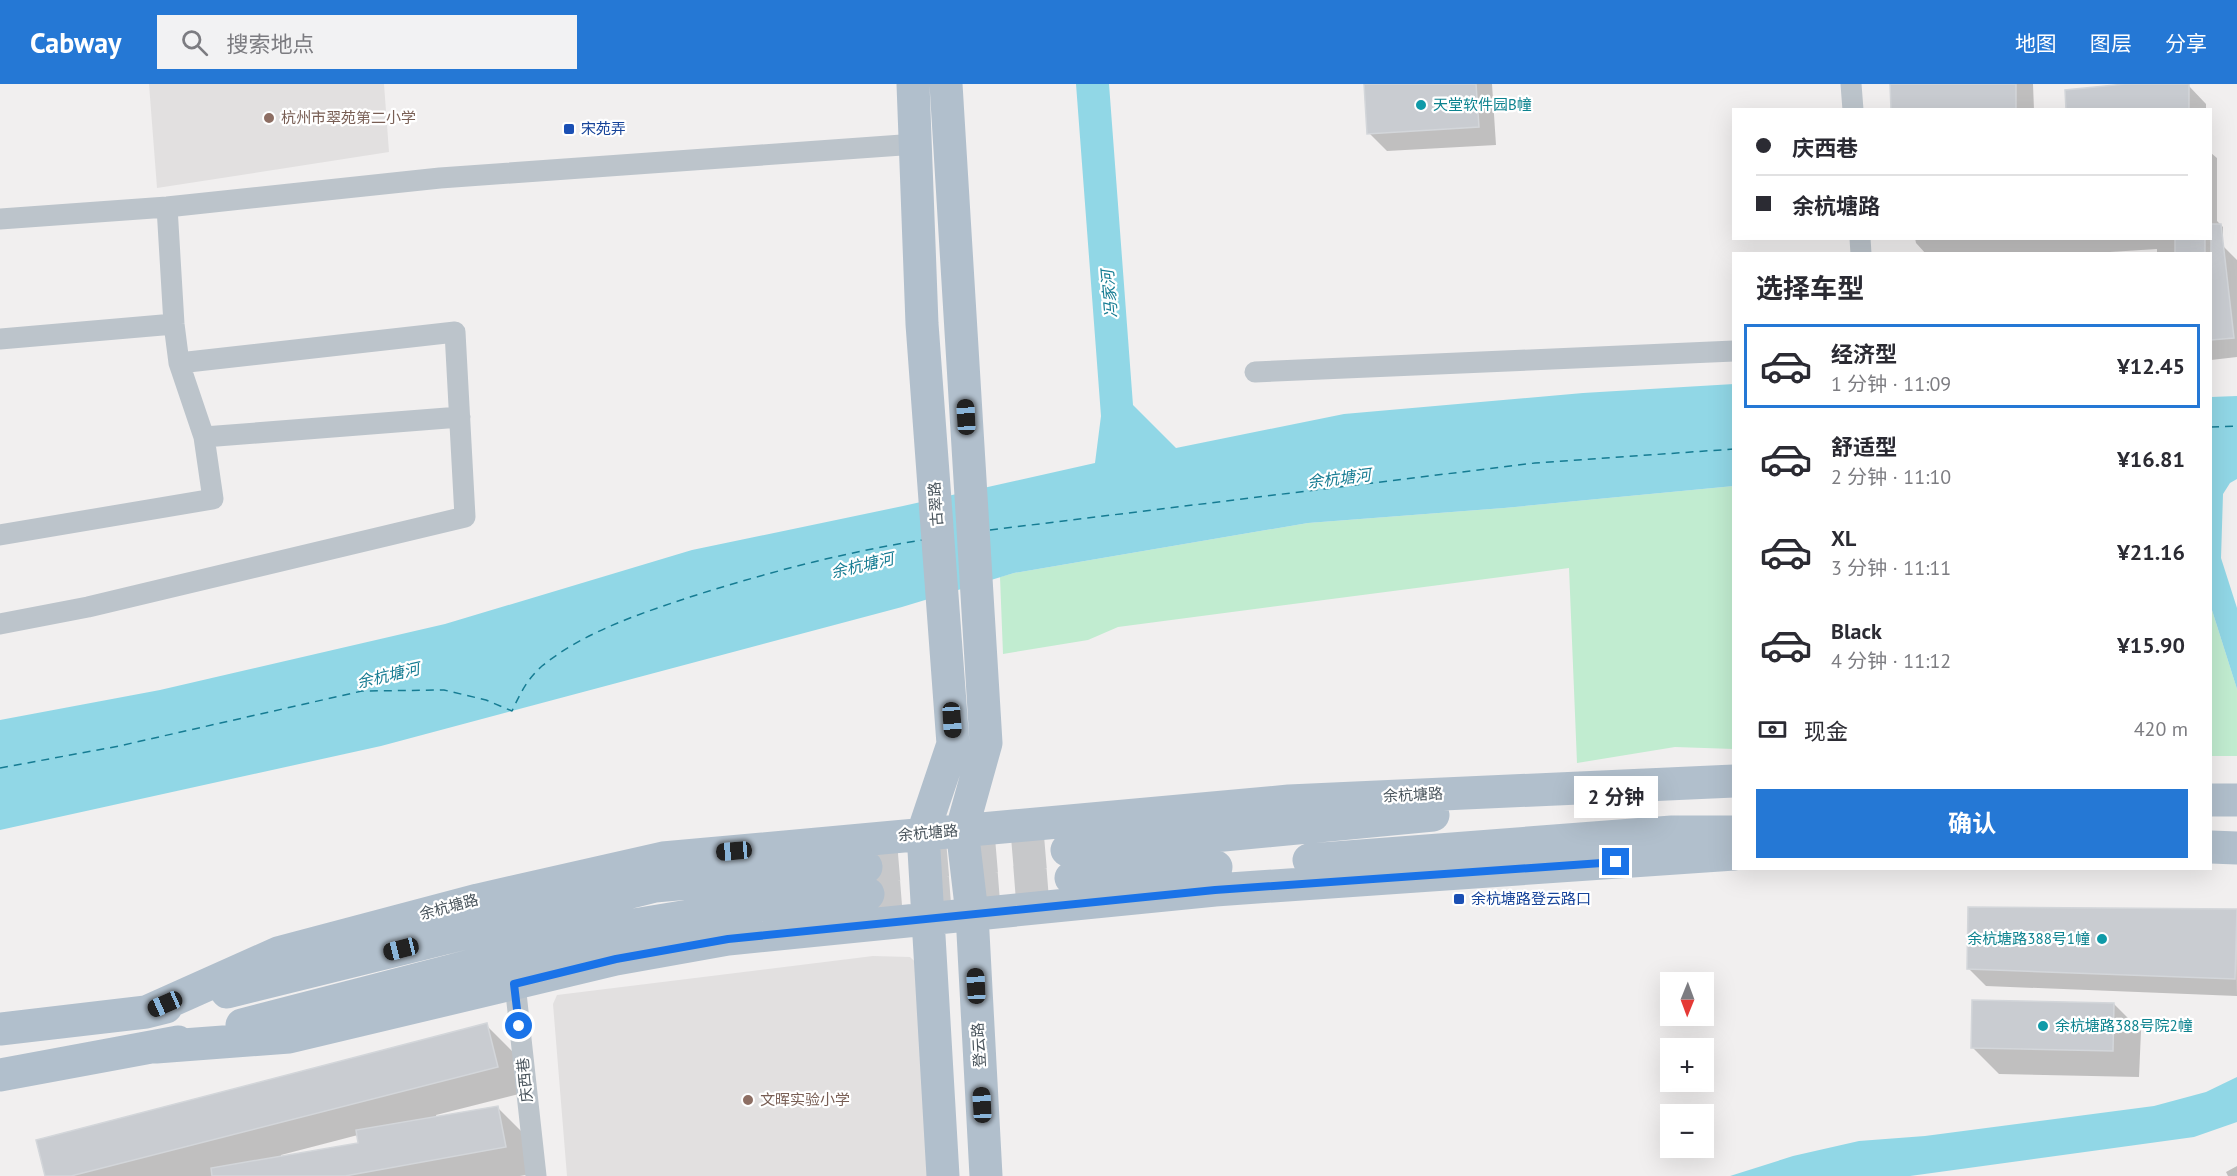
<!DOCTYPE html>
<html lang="zh">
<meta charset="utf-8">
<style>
body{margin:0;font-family:"PT Sans","Noto Sans SC",sans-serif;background:#f2f2f3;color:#2b2b33;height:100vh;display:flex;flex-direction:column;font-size:22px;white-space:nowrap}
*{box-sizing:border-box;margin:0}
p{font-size:20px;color:#7c7c81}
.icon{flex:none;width:33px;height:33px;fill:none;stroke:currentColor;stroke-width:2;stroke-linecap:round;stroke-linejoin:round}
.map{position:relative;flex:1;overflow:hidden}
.sheet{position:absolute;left:1732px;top:168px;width:480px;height:618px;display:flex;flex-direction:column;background:#fff;border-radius:0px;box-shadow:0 6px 24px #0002}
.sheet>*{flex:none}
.hud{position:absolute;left:1732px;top:24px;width:480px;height:132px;border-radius:0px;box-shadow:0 6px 24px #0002;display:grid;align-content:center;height:132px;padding:0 24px;background:#fff}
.needle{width:39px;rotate:181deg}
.buttons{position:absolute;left:1660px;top:888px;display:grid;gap:12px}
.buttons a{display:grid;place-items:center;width:54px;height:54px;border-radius:0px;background:#fff;box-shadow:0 6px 24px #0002;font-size:30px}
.end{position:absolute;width:27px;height:27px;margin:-14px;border:8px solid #1a73e8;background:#fff;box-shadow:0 0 0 3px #fff}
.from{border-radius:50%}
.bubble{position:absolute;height:42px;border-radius:0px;background:#fff;box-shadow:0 6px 24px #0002;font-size:20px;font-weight:700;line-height:42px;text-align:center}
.car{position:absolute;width:18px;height:36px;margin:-18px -9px;border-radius:8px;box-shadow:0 0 4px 2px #0007;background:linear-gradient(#222 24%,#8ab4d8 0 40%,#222 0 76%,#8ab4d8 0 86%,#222 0)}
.hud b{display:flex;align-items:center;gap:21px;height:57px;font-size:22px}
.hud b+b{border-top:2px solid #e1e1e2}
.hud i{width:15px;height:15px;background:#2b2b33}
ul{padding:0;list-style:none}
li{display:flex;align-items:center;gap:18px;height:84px;margin:0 12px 9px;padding:0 12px;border:3px solid transparent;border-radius:0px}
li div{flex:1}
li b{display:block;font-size:22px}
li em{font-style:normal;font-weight:700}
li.current{border-color:#2578d5}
li>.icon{width:54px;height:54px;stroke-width:1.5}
h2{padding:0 24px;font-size:27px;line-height:72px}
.pay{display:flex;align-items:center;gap:15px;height:66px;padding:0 24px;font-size:22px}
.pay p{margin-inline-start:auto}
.cta{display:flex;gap:12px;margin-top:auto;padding:12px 24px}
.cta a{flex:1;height:69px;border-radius:0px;background:#2578d5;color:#fff;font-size:24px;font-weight:700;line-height:69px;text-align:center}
header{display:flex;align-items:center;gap:36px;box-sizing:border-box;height:84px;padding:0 30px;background:#2578d5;color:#fff}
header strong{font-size:28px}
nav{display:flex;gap:33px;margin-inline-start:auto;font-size:21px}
.search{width:420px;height:54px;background:#f2f2f3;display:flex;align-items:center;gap:15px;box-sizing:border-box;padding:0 21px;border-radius:0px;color:#7c7c81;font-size:22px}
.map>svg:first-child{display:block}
</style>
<header>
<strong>Cabway</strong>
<div class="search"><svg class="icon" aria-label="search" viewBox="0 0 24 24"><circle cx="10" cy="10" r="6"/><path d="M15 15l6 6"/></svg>搜索地点</div>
<nav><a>地图</a><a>图层</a><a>分享</a></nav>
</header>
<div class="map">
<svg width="2237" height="1092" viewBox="0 0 2237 1092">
<rect width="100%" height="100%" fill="#f1efef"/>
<path fill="#e2e0e0" d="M149 0H384L389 68 157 104Z
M873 872 910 873 926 888 939 1092H567L553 920 557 911Z"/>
<path fill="#c1ecd0" d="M1734 402V665L1675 663 1577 679 1569 484 1118 543 1088 556 1003 570 1000 493 1014 489 1308 439 1504 424Z
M2211 523 2237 605V672H2211Z"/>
<path fill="#91d7e6" d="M1076 0H1109L1133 321 1176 364 1344 330 1583 309 1734 300V402L1504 424 1308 439 1014 489 902 523 381 662 0 746V636L160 606 445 540 692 466 903 422 1095 379 1101 332Z
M2237 312V395L2230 399 2223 410 2221 474 2237 524V605L2211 523V313Z
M2237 993V1038L2194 1053 1910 1092H1730L1793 1072 1859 1057 1925 1052 2154 1022 2206 1008Z"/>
<path fill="#0003" fill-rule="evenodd" d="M1366 0H1492L1496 61 1387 67 1369 49Z
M1892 0H2033L2034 26H1892Z
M2188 1 2206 20V26H2068Z
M2211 69 2217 74V137L2223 143V162L2237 176V273L2211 276V170H2155L2157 169V165L2079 170H1926L1916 159 1915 154H2211Z
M2236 826 2237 912 1986 902 1968 884Z
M2114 920 2141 947 2139 993 1999 990 1973 964Z
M486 941 513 968 523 1009 436 1031 437 1034 497 1023 524 1050 532 1090 520 1092H47ZM358 1051 359 1060 281 1074V1071Z
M2237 1082V1092H2228L2226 1088Z"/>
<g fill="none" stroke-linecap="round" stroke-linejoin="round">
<path stroke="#167c93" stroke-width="1.5" stroke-dasharray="8 6" stroke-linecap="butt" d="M2211 343 2237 342
M990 446 1535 379 1734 365
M0 684 119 662 362 607 444 606 486 616 512 627C520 610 527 595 542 582 584 548 639 530 690 513 766 489 844 468 923 456"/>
</g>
<path fill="#c9ccd1" stroke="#d3d6da" stroke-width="1.5" d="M1364 0H1476L1479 43 1367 50Z
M1890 0H2016V26H1891Z
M2125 0H2189V26H2066L2065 6Z
M2211 140H2221L2234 254 2211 256Z
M2175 154H2205V170H2175Z
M1968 823 2237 825 2235 895 1967 885Z
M1972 916 2114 919 2113 967 1971 964Z
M487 939 498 983 71 1092H45L36 1056Z
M498 1022 506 1063 345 1092H212L211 1084 358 1059 356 1046Z"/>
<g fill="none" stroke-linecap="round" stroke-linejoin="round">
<path stroke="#c7c8ca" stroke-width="33" stroke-dasharray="33 16" stroke-linecap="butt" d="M866 783 1067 766
M868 810 1071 794"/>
<path stroke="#bcc4cb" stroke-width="21" d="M1851 0 1853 26
M167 123 174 240 179 279 204 353
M0 135 167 123 440 94 916 60
M1860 154 1861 170
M0 255 174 240
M1255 288 1734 267
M0 451 213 415 204 353 460 333
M0 540 88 523 465 433 455 248 179 279
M515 900 536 1092"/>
<path stroke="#b1bfcc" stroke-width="33" d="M913 0 922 240 953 660 923 749 943 1092
M946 0 986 659 962 745 972 830 986 1092
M2211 716H2237
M2211 763 2237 764
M1067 766 1433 731
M1309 776 1672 748H1734
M1071 794 1216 783
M227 908 655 802 866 783
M146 928 278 869 478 816 663 774 1289 717 1734 697
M242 941 616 844 743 823 868 810
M0 945 146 928 166 923
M156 963 289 953 616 875 728 855 1215 806 1734 770
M0 991 178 958"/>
</g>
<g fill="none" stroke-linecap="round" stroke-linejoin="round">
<path stroke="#1a73e8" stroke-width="8" d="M519 942 514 900 616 875 728 855 1215 806 1616 778"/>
</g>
<g fill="#0f9aa8" stroke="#fff" stroke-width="2">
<circle cx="1421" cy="21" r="6"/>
<circle cx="2102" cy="855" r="6"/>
<circle cx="2043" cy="942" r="6"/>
</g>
<g fill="#8d6e63" stroke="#fff" stroke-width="2">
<circle cx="269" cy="34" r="6"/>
<circle cx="748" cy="1016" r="6"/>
</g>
<g fill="#1a4fb4" stroke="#fff" stroke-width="2">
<rect x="563" y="39" width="12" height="12" rx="3"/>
<rect x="1453" y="809" width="12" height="12" rx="3"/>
</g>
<g text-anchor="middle" stroke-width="4.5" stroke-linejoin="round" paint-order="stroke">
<g font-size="15" fill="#0d838f" stroke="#fff" text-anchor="start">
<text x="1433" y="26">天堂软件园B幢</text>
<text x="2090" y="860" text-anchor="end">余杭塘路388号1幢</text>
<text x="2055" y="947">余杭塘路388号院2幢</text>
</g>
<g font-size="15" fill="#785e54" stroke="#fff" text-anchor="start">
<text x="281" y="39">杭州市翠苑第二小学</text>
<text x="760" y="1021">文晖实验小学</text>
</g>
<g font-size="15" fill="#164399" stroke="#fff" text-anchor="start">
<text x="581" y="50">宋苑弄</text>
<text x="1471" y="820">余杭塘路登云路口</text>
</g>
<g font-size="15" fill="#48535b" stroke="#fff">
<text transform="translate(936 420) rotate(-94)" y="5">古翠路</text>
<text transform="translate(1413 711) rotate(-3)" y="5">余杭塘路</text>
<text transform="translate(928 749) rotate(-5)" y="5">余杭塘路</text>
<text transform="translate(449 823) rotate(-15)" y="5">余杭塘路</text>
<text transform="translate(979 961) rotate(-93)" y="5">登云路</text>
<text transform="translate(525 996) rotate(-96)" y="5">庆西巷</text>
</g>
<g font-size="16" font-style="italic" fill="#167c93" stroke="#fff">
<text transform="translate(1109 210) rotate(-95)" y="6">冯家河</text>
<text transform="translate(1339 394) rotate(-7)" y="6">余杭塘河</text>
<text transform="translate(862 481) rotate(-13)" y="6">余杭塘河</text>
<text transform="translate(388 591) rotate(-13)" y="6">余杭塘河</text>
</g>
</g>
</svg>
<div class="buttons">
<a><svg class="needle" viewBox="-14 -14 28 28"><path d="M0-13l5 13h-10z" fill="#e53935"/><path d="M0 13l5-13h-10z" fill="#7c7c81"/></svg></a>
<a>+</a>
<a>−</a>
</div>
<i class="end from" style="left:519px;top:942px"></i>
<i class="end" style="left:1616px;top:778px"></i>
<div class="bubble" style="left:1574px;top:692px;width:84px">2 分钟</div>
<i class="car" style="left:966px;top:333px;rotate:357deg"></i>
<i class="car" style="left:952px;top:636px;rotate:176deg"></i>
<i class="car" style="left:734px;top:767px;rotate:265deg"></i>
<i class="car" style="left:401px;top:865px;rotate:256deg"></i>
<i class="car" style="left:976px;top:902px;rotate:357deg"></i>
<i class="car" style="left:165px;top:920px;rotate:246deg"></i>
<i class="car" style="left:982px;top:1021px;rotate:357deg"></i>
<div class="hud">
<b><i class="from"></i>庆西巷</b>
<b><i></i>余杭塘路</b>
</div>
<section class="sheet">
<h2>选择车型</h2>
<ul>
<li class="current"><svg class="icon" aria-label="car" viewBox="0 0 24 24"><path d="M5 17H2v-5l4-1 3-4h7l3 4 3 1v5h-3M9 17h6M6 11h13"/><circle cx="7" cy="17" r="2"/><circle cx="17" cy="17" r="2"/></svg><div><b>经济型</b><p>1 分钟 · 11:09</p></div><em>¥12.45</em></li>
<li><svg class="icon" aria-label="car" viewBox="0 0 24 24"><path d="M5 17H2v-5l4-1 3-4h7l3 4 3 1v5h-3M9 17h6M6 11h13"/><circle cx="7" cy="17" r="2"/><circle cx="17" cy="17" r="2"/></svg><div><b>舒适型</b><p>2 分钟 · 11:10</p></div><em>¥16.81</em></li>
<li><svg class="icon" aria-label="car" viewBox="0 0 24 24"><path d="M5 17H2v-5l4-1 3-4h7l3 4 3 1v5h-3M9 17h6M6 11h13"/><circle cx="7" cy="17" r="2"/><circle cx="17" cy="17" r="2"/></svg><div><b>XL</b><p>3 分钟 · 11:11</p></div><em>¥21.16</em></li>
<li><svg class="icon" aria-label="car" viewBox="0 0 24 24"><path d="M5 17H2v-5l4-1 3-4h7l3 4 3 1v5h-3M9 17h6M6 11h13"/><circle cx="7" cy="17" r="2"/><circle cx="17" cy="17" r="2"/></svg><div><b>Black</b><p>4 分钟 · 11:12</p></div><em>¥15.90</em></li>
</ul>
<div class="pay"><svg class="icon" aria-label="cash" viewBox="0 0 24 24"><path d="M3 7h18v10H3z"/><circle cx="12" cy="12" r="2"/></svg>现金<p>420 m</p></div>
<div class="cta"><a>确认</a></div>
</section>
</div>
